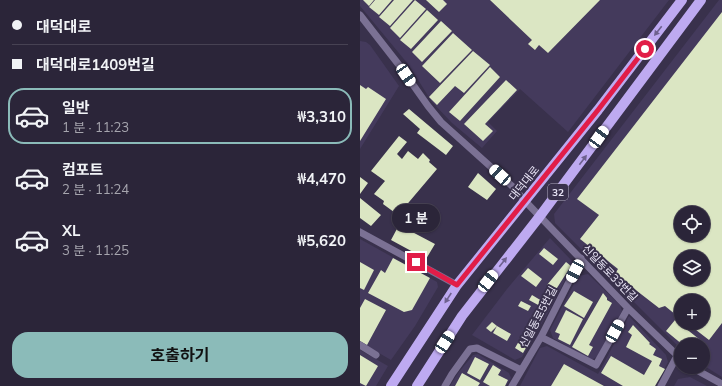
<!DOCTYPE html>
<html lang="ko">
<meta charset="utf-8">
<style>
body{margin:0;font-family:Mulish,"Noto Sans KR",sans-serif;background:#373144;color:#f1f3f6;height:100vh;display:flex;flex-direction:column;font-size:15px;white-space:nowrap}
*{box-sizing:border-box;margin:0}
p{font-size:13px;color:#a6a5ae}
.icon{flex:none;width:22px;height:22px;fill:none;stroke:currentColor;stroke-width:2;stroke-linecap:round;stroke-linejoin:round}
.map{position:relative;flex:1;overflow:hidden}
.drawer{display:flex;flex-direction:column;background:#2b2539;width:360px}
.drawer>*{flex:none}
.guide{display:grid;align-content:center;height:88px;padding:0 12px;background:#2b2539}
.controls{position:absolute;left:314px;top:206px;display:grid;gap:8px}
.controls a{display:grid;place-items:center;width:36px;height:36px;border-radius:50%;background:#2b2539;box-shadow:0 1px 3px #0004,0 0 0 1px #474253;font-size:20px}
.end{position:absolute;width:18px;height:18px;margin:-9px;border:5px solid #e11d48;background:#fff;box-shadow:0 0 0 2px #fff}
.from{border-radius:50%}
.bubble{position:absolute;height:28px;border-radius:14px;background:#2b2539;box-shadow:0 1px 3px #0004,0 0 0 1px #474253;font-size:13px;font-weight:700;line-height:28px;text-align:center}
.car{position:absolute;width:12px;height:24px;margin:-12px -6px;border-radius:5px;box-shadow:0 0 3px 1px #0007;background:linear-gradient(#fff 24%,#345 0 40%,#fff 0 76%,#345 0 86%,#fff 0)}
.guide b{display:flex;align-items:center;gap:14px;height:38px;font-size:15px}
.guide b+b{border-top:1px solid #474253}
.guide i{width:10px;height:10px;background:#f1f3f6}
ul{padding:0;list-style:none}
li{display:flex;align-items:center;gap:12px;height:56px;margin:0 8px 6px;padding:0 4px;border:2px solid transparent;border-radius:16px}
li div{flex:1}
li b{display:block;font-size:15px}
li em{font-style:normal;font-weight:700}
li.selected{border-color:#8bbbb9}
li>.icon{width:36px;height:36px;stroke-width:1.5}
.action{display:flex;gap:8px;margin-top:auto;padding:8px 12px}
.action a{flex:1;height:46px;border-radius:16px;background:#8bbbb9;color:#111;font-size:16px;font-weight:700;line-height:46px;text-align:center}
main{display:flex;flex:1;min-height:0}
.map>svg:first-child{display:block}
</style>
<main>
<section class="drawer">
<div class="guide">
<b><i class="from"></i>대덕대로</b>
<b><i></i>대덕대로1409번길</b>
</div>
<ul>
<li class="selected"><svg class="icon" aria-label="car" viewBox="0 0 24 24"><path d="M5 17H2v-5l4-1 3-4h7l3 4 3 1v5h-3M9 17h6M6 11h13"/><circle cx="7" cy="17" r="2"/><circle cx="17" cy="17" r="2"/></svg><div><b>일반</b><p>1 분 · 11:23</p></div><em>₩3,310</em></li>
<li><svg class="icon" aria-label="car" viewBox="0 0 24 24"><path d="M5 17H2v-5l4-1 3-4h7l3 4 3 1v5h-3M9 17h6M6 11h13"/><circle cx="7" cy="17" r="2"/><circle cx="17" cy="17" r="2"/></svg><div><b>컴포트</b><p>2 분 · 11:24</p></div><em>₩4,470</em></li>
<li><svg class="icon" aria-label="car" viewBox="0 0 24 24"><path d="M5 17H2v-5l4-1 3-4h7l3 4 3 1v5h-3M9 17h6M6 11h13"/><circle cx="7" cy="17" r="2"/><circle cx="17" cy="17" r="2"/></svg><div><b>XL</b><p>3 분 · 11:25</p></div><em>₩5,620</em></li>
</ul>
<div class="action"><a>호출하기</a></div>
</section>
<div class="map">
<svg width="362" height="386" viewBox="0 0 362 386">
<rect width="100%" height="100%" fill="#39314c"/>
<path fill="#443a5c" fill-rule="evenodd" d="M0 0H309L208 132 160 89 128 122 137 131 122 148 92 123 72 102 48 64 0 6Z
M359 0H362V377L343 365V345H321V349L195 223 194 214ZM321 213H343V235H321ZM321 257H343V279H321ZM321 301H343V323H321Z
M0 41 6 42 10 45 39 86 0 149Z
M190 238 212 261 213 265 189 311 162 357 155 360 112 335 147 289Z
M0 239 77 282 78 287 55 326 31 360 0 342Z
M228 274 260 305 262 311 237 357 231 360 193 338 190 330 218 276Z
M269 316 306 355 308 362 295 386H160L180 348 187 346 238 374Z
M0 350 28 366 16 386H0Z
M118 354 149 373 151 378 146 386H90L98 373 113 355Z
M330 377 347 386H314L318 379Z"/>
<path fill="#dbe6c3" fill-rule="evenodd" d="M3 0H14L9 6Z
M15 0H32L19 15 9 7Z
M34 0H53L30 26 19 17Z
M55 0 66 9 40 38 30 28Z
M66 0H83L87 4 79 12Z
M130 0H240L188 53 179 45 175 50 168 44 172 40Z
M67 10 78 20 51 49 40 40Z
M362 12V323L349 340 327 323H343V301H321V319L305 306 299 308 255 274 258 269 220 239 239 215 217 199ZM321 213H343V235H321ZM321 257H343V279H321Z
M81 21 92 31 62 62 52 52Z
M93 33 112 50 80 83 62 66Z
M113 51 130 65 104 93 95 86 77 105 69 97Z
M130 67 140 77 100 121 89 112Z
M146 80 157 90 125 124 133 131 123 141 104 124Z
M0 85 6 89 8 87 26 99 0 141Z
M49 109 93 146 86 155 57 133 60 129 43 114Z
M39 136 47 142 37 154 42 159 48 151 58 159 63 153 70 160 69 162 77 169 38 215 23 204 24 201 14 194 25 181 11 171Z
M118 173 136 189 127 200 108 187Z
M0 177 8 183 0 194Z
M0 198 21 215 11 226 0 218Z
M39 225 75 244 66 259 31 240Z
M184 248 198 259 193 265 179 254Z
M33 258 70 278 52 310 44 312 8 293 21 270 25 273Z
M0 262 14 270 4 290 0 288Z
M206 262 211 266 195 291 187 285Z
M168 268 182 279 176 287 161 276Z
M214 291 233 302 224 318 204 306Z
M243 293 247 298V300L252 303 229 345 233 347 228 356 212 347Z
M172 295 182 301 180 306 169 300Z
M5 299 26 310 7 345 0 341V308Z
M161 301 171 306 168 311 158 306Z
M206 310 223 319 210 345 198 339 200 334 195 332Z
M315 320 344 343 343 345H323L306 331Z
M132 322 137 326 131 332 126 328Z
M273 325 290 343 289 344 296 349 293 355 302 359 299 366 305 369 295 386H263L241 373 251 356 284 375 292 361 266 347 272 335 268 332Z
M137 326 151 334 147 341 133 333Z
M163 334 171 339 163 353 155 348Z
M0 355 18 366 6 386 0 383Z
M115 357 129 364 120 380 107 373Z
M204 364 244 386H191Z
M133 365 141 370 138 375 148 380 145 386H130L123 382Z
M102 373 120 383 118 386H95Z"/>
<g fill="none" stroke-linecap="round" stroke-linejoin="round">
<path stroke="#7b7194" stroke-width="7" d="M0 15 39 65 68 106 81 122 152 186 165 201 268 308 321 359
M0 232 97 285
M181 337 236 365 268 308
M0 345 16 355
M331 367 362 384
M85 386 92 374 110 349 117 348 161 370
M152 386 181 337 221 258
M301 386 317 356"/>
<path stroke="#beaaf1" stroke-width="10" d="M31 386 97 285 238 110 322 0
M57 386 102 316 180 216 341 0"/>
</g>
<defs><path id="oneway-solid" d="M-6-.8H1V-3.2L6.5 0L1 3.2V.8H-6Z"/></defs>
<g fill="#6e618e">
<use href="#oneway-solid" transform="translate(298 31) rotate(128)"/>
<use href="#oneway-solid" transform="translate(223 160) rotate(-53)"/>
<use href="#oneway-solid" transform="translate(143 262) rotate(-52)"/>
<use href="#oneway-solid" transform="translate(88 298) rotate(123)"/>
</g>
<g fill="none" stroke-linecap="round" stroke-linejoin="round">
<path stroke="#e11d48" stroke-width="5" d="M56 262 97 285 238 110 285 49"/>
</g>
<g text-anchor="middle" stroke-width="4" stroke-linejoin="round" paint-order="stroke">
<rect fill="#39314c" stroke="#b4afc3" stroke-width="1" x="188" y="184" width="20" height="16" rx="3"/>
<g font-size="10" font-weight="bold" fill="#e9e5f6">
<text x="198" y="196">32</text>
</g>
<g font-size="11" fill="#e9e5f6" stroke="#39314c">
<text transform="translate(164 183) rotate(-51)" y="4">대덕대로</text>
<text transform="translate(250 273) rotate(46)" y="4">신일동로33번길</text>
<text transform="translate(178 317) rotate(-62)" y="4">신일동로5번길</text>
</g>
</g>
</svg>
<div class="controls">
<a><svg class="icon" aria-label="locate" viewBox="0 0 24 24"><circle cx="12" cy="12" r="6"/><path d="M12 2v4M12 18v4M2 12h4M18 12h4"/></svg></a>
<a><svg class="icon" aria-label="layers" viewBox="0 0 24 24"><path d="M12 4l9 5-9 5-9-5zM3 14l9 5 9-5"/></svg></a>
<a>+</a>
<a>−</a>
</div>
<i class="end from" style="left:285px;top:49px"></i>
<i class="end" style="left:56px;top:262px"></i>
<div class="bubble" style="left:32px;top:204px;width:48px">1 분</div>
<i class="car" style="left:46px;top:75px;rotate:146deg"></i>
<i class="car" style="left:239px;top:137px;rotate:36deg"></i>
<i class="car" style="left:140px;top:175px;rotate:312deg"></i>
<i class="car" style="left:215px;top:271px;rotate:207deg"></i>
<i class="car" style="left:128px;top:281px;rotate:38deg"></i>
<i class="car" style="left:255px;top:331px;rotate:29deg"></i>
<i class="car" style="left:85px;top:342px;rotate:33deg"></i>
</div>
</main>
